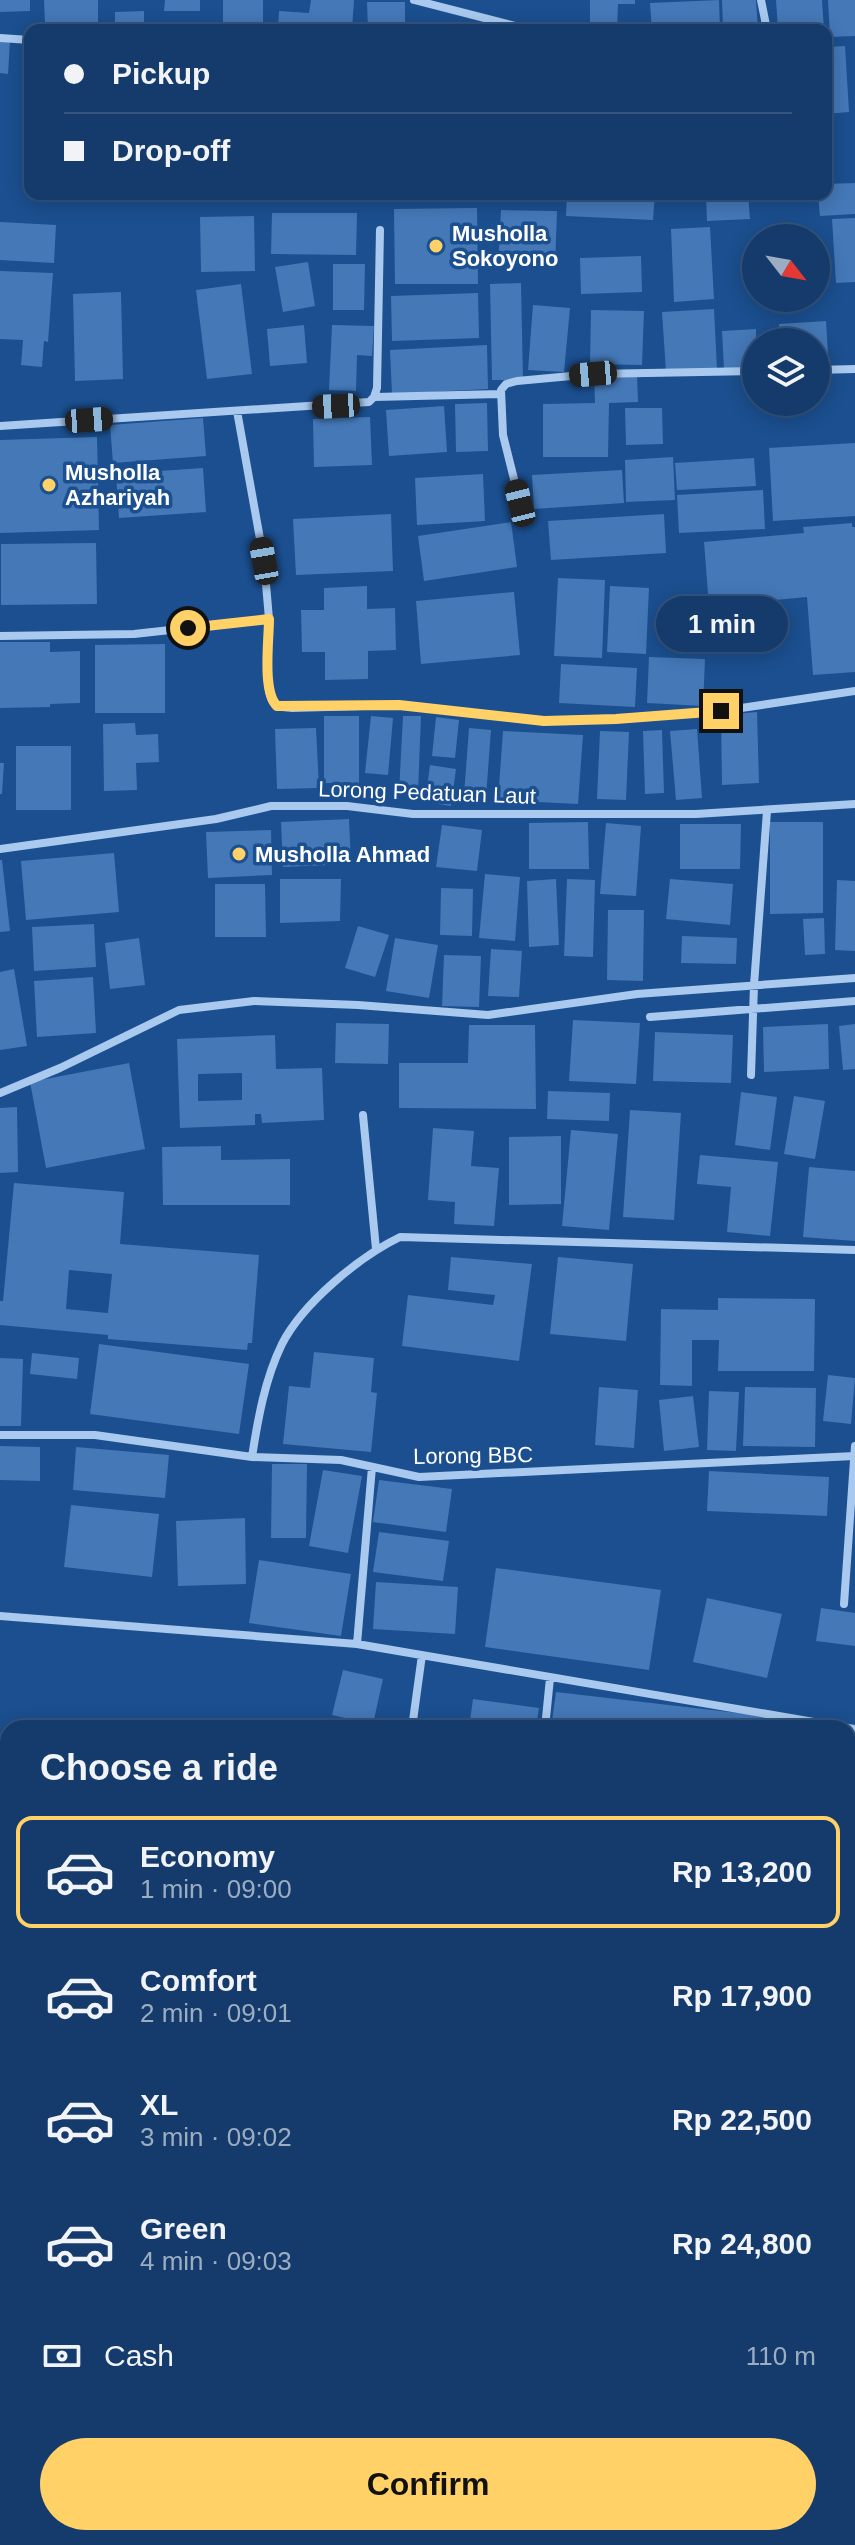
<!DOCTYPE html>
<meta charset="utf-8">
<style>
body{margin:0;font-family:Arial,sans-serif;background:#214673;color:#f1f3f6;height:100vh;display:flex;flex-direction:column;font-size:30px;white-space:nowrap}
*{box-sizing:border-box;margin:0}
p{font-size:26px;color:#9dadc1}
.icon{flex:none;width:44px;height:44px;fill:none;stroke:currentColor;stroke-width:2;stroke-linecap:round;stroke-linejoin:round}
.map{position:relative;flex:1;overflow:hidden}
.details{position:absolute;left:0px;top:1720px;width:856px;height:826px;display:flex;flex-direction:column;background:#143b6b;border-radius:24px 24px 0 0;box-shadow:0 4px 20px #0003,0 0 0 2px #33557e}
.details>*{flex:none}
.guide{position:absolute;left:24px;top:24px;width:808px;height:176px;border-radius:16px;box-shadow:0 4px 20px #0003,0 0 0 2px #33557e;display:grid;align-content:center;height:176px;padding:0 40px;background:#143b6b}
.needle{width:52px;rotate:121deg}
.tools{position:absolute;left:742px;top:224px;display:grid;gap:16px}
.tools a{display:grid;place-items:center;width:88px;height:88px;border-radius:50%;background:#143b6b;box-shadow:0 4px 20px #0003,0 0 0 2px #33557e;font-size:40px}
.end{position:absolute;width:36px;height:36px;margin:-18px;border:10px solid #ffd166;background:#111;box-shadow:0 0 0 4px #111}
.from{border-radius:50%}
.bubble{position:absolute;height:56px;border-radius:28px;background:#143b6b;box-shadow:0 4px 20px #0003,0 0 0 2px #33557e;font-size:26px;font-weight:700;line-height:56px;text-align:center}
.car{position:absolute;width:24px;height:48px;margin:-24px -12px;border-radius:10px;box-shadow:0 0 6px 2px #0007;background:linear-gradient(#222 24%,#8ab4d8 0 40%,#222 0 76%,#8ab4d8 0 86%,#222 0)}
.guide b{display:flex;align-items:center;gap:28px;height:76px;font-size:30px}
.guide b+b{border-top:2px solid #33557e}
.guide i{width:20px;height:20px;background:#f1f3f6}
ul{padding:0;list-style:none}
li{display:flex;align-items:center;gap:24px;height:112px;margin:0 16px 12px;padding:0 24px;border:4px solid transparent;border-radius:16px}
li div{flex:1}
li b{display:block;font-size:30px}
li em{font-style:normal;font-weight:700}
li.current{border-color:#ffd166}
li>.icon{width:72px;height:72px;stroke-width:1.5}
h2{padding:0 40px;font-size:36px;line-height:96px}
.pay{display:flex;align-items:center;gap:20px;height:88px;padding:0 40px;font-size:30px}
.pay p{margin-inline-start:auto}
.primary-button{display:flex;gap:16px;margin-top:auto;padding:16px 40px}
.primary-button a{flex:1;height:92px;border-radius:48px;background:#ffd166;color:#111;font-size:32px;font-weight:700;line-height:92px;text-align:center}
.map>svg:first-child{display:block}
</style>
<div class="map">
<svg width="855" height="2545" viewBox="0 0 855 2545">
<rect width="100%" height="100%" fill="#1b4f8f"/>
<path fill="#4478b7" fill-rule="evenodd" d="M0 0H30V11L0 12Z
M44 0H98V22L45 23Z
M165 0H200V11H164Z
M223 0H263V30H223Z
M311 0H354L352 30H278L279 11 309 13Z
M590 0H635V4H618L617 30H590Z
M719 0 720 30H652L650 3Z
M722 0H756L758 30H723Z
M776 0H822L824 30H778Z
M828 0H855V36L830 37Z
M367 2H405V30H368Z
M144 11V30H115V12Z
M0 39 10 40 8 74 0 73Z
M845 46 849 112 826 114V47Z
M855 183V214L820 216 818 194H826V184Z
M567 194H655L653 220 566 216Z
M748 194 750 219 707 221 706 195Z
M477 208 478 284H395L394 209Z
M501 210 557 211 555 268 498 266Z
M272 213H357L356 255 271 254Z
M254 216 255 271 201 272 200 217Z
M855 218V282L836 283 832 219Z
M0 222 56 225 54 263 0 260Z
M710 227 714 299 674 302 671 229Z
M641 256 642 292 581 294 580 258Z
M308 262 315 306 283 312 275 267Z
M333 264H365L364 310H333Z
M0 271 53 273 48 342 44 341 42 367 21 365 23 340 0 339Z
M521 283 523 380H492L490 284Z
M241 284 252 374 207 379 196 290Z
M121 292 123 379 75 381 73 294Z
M478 293 479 338 392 341 391 296Z
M533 305 570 308 564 372 528 370Z
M714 309 717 369 666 372 662 312Z
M591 310 644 311 642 365 590 364Z
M826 321 828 354 816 355V342H780L779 324Z
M304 325 307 363 270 366 267 329Z
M332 325 374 326 372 356 357 355 356 391 329 390Z
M756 329V367L724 369 722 331Z
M487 345 488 389 392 394 390 350Z
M637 374 638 402 609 403 608 457H543V404L595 403 594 375Z
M487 403 488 451 456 452 455 404Z
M444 406 447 452 389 456 386 410Z
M625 408H662L663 444 626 445Z
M370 417 372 465 314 467 313 419Z
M203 418 206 456 113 463 110 425Z
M97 437 99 530 0 533V440Z
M855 443V516L773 521 769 448Z
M673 457 675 500 626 502 625 460Z
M754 458 756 486 677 490 675 463Z
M203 468 206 512 119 518 116 474Z
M622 470 624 503 534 509 532 475Z
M483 474 485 521 417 525 415 478Z
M763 490 765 529 679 533 677 495Z
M391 514 393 571 296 575 293 519Z
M664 514 666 553 551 560 548 521Z
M511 522 517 567 424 581 418 536Z
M852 523V527H855V672L813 675 807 597 709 606 704 542 804 533 803 527Z
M96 543 97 604 1 605V544Z
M558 578 605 580 602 658 554 656Z
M367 586V609L395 608 396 650 368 651V679L325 680V652H302L301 610H324V588Z
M610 586 649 588 646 654 607 652Z
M514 592 520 655 421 664 416 601Z
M0 642H50V652L80 651V703L50 704V707L0 708Z
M165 644V713H95V645Z
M649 657 705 659 703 706 647 703Z
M561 664 637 668 635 707 559 703Z
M757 712 759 783 722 785 721 715Z
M324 716H359V783H324Z
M371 716 393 718 388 775 365 773Z
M403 716H421L418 792H399Z
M436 717 459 720 455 758 432 756Z
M135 723 136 735 158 734 159 762 136 763 137 790 104 791 103 724Z
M316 728 319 788 277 789 275 729Z
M469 728 491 730 486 797 464 795Z
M697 729 702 798 676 800 670 731Z
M662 730 664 793 645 794 643 731Z
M503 731 583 735 578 804 498 800Z
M600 731 629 732 626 800 597 799Z
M16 746H71V810H16Z
M0 763H4L2 794H0Z
M430 765 456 769 451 806 425 802Z
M349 819 351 864 283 867 281 822Z
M588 822 589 869H529V823Z
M770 822H823V913L770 914Z
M606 823 641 826 636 896 600 894Z
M680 824H741L740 869H680Z
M442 825 482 830 477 871 436 867Z
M271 830 272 875 208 878 206 832Z
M114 853 119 912 26 920 21 861Z
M0 860H2L10 931 0 932Z
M485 874 520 877 515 941 479 938Z
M280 879H341L340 921 280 923Z
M556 879 559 945 529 947 527 881Z
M567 879 595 880 593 957 564 956Z
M670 879 733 884 730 925 666 919Z
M837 880 855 881V951L835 950Z
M215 884H265L266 937H215Z
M441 888 473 889 472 936 440 935Z
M608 910H644L643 981 607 980Z
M824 918 825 954 805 955 803 919Z
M94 924 96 967 34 971 32 927Z
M358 926 389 935 375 977 345 968Z
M682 936 737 938 736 964 681 963Z
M139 938 145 985 110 989 105 943Z
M395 938 438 945 429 998 386 991Z
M491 949 522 951 519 997 488 996Z
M444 955 481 956 479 1007 442 1006Z
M14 969 27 1046 0 1050V972Z
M93 977 96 1033 37 1037 34 981Z
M573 1020 640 1023 636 1084 569 1081Z
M336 1023 389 1024 388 1064 335 1063Z
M828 1024 829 1069 764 1072 763 1027Z
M855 1024V1069L843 1070 839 1026Z
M469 1025H535L536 1109 399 1108V1063H468Z
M655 1032 733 1035 731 1083 653 1081Z
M275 1035 276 1069 322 1068 324 1120 262 1123 261 1114H255V1125L180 1128 177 1039ZM242 1073V1100L198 1101V1074Z
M129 1063 145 1149 46 1168 30 1082Z
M548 1091 610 1093 609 1121 547 1119Z
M741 1092 777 1097 770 1150 735 1145Z
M794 1096 825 1101 815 1159 784 1154Z
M17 1107 18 1172 0 1173V1108Z
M630 1110 681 1113 674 1220 623 1217Z
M433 1128 474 1131 471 1166 499 1168 494 1226 454 1224 455 1202 428 1200Z
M571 1130 618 1134 609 1230 562 1226Z
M561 1136V1204L509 1205V1137Z
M221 1146V1160L290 1159V1205H163L162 1147Z
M700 1155 778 1162 770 1236 727 1232 731 1187 697 1184Z
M809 1167 855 1171V1241L803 1237Z
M14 1183 124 1192 120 1244 259 1255 252 1343H248L247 1350 108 1339V1335L0 1325V1301H3ZM69 1270 112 1274 108 1313 66 1309Z
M451 1257 532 1264 519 1361 402 1346 408 1295 493 1305 495 1295 448 1290Z
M558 1257 633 1264 626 1341 550 1334Z
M718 1298 815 1299 814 1371H718L719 1340H692V1386L660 1385 661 1309 718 1310Z
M99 1344 249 1364 239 1434 90 1414Z
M314 1352 374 1358 371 1392 377 1393 371 1452 283 1444 289 1386 310 1388Z
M32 1353 79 1358 77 1379 30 1374Z
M0 1358 23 1359 21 1426H0Z
M828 1375 855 1378 851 1424 823 1421Z
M599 1387 638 1390 634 1448 595 1445Z
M745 1387 816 1388 815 1447 743 1446Z
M709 1391 739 1392 736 1451 707 1450Z
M693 1396 699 1447 664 1451 659 1400Z
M0 1446 40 1447V1481L0 1480Z
M76 1447 169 1455 165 1498 73 1490Z
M272 1464H307L306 1538H271Z
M323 1470 362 1476 348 1553 309 1546Z
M709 1471 829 1477 827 1516 707 1511Z
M379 1480 452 1489 446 1532 373 1522Z
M71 1505 159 1514 152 1577 64 1567Z
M245 1518 246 1584 178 1586 176 1521Z
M379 1532 449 1541 443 1581 373 1572Z
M259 1560 351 1574 341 1636 249 1623Z
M496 1568 661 1590 649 1670 485 1647Z
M376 1582 458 1587 455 1634 373 1629Z
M707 1598 782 1614 767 1678 693 1662Z
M821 1608 855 1613V1646L816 1641Z
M343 1670 383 1679 373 1724 332 1715Z
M556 1692 773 1717 771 1728H551Z
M473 1699 539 1708 536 1728H469Z
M848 1752 855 1753V1818L848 1817Z
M848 1826 855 1827 850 1867H848Z
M855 1872V1903L848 1904V1873Z
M848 1916H855V1968H848Z
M855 1990V2036H852L849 1991Z
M280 2538H417L424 2545H273Z"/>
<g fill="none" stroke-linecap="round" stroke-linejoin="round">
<path stroke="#a9c9ee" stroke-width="8" d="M414 0 531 30
M761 0 767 30
M0 38 30 40
M816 370 855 369
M374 397 501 394
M237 411 264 561 269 619
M0 426 369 402 374 397 377 388 380 230
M520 503 503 435 501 390 506 384 517 381 593 374 756 371
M0 636 134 634 269 619C269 635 263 693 274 703 278 708 286 707 292 708L399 705 544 721 616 719 721 711 855 691
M0 849 216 819 271 806H347L413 814H696L855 804
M650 1017 855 1001
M751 1075 754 985 767 811
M0 1093 60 1068 179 1010 254 1001 358 1005 488 1015 637 994 855 978
M363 1115 376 1249
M0 1435H95L252 1457 341 1460 419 1477 854 1456
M252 1457C258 1418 265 1379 282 1344 303 1303 359 1257 400 1237L855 1250
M844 1604 855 1446
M0 1616 357 1644 855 1729
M357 1644 372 1467
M412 1728 422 1655
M545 1728 550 1678
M0 1761H8
M848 1983 855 1982
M0 2064H8
M0 2156H8
M848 2259H855
M0 2482H8"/>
</g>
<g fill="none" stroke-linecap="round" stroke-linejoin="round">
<path stroke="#ffd166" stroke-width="10" d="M188 628 269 619C269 640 262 692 277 706L399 705 544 721 616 719 721 711"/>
</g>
<g fill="#ffd166" stroke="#1b4f8f" stroke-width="3">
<circle cx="436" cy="246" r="8"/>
<circle cx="49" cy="485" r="8"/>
<circle cx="239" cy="854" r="8"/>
</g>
<g text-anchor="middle" stroke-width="7" stroke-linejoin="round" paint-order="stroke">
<g font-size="22" font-weight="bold" fill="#fff" stroke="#1b4f8f" text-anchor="start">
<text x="452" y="241">Musholla<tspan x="452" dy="25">Sokoyono</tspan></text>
<text x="65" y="480">Musholla<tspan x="65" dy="25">Azhariyah</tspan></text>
<text x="255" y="862">Musholla Ahmad</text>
</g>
<g font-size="22" fill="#fff" stroke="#1b4f8f">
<text transform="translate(427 792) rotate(2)" y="8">Lorong Pedatuan Laut</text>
<text transform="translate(473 1455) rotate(-1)" y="8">Lorong BBC</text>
</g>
</g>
</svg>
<div class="tools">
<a><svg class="needle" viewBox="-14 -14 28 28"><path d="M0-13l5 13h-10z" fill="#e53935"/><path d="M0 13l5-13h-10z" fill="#9dadc1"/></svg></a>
<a><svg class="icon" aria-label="layers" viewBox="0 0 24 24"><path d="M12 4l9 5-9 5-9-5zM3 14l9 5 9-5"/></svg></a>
</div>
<i class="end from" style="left:188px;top:628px"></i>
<i class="end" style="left:721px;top:711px"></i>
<div class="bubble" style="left:656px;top:596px;width:132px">1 min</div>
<i class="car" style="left:593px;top:374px;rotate:265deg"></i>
<i class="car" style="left:336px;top:406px;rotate:267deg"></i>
<i class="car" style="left:89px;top:420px;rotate:86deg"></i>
<i class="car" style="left:520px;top:503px;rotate:346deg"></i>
<i class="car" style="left:264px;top:561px;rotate:350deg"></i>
<div class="guide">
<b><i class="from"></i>Pickup</b>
<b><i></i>Drop-off</b>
</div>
<section class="details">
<h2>Choose a ride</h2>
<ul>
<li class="current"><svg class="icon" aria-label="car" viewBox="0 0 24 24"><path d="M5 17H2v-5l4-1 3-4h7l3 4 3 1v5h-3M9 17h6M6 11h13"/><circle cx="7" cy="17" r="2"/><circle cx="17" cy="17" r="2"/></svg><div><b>Economy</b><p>1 min · 09:00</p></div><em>Rp 13,200</em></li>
<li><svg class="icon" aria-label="car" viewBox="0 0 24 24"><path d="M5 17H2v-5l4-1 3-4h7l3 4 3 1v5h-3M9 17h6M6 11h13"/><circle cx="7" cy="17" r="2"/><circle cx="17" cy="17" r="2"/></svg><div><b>Comfort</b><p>2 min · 09:01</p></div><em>Rp 17,900</em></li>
<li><svg class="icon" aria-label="car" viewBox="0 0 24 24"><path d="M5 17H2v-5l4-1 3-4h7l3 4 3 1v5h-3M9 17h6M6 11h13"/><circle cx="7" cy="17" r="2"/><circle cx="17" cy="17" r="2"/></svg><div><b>XL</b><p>3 min · 09:02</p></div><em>Rp 22,500</em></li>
<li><svg class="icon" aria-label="car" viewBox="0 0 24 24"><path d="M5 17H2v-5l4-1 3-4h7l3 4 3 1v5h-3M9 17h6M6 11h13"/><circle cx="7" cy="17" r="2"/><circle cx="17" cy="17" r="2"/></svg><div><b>Green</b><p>4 min · 09:03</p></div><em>Rp 24,800</em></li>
</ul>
<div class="pay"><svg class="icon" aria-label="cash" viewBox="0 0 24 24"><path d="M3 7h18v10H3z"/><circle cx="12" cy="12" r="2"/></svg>Cash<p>110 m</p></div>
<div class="primary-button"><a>Confirm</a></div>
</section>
</div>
